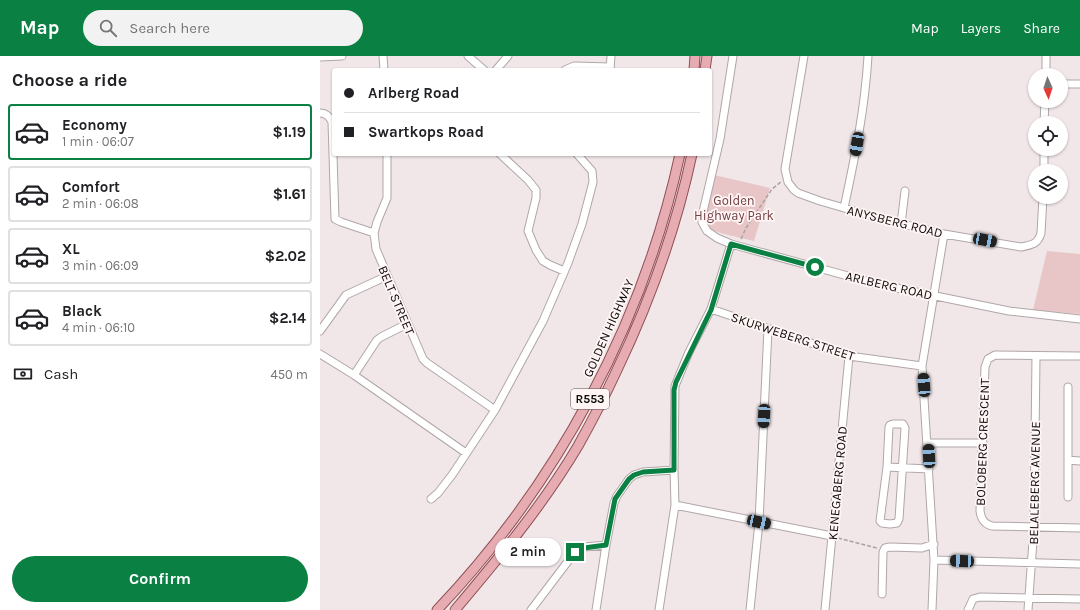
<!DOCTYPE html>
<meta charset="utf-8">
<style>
body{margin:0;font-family:Karla,sans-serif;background:#f2f2f2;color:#202124;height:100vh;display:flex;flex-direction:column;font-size:15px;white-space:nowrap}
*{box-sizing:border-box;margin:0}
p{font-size:13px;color:#757577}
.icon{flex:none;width:22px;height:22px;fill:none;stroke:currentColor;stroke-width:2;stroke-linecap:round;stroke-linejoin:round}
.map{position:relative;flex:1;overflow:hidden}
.details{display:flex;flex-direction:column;background:#fff;width:320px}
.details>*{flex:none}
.guide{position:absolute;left:12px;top:12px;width:380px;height:88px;border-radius:4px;box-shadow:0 1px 3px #0004;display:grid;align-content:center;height:88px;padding:0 12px;background:#fff}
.needle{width:26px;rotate:177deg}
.fabs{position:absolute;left:708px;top:12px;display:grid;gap:8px}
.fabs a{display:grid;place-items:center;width:40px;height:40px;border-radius:50%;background:#fff;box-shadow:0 1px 3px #0004;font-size:20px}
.end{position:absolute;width:18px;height:18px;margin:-9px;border:5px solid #0b8043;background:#fff;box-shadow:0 0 0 2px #fff}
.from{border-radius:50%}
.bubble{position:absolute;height:28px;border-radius:14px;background:#fff;box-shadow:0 1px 3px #0004;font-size:13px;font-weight:700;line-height:28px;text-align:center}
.car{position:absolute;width:12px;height:24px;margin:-12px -6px;border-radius:5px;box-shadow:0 0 3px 1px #0007;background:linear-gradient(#222 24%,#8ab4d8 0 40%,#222 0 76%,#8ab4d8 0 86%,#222 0)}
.guide b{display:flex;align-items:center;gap:14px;height:38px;font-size:15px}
.guide b+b{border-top:1px solid #e0e0e0}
.guide i{width:10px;height:10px;background:#202124}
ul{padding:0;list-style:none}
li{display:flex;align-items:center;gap:12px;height:56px;margin:0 8px 6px;padding:0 4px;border:2px solid #e0e0e0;border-radius:4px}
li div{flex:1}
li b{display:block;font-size:15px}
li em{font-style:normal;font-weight:700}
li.active{border-color:#0b8043}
li>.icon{width:36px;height:36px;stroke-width:1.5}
h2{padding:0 12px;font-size:18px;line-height:48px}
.pay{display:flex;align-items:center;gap:10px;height:44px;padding:0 12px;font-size:15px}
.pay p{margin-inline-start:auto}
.cta{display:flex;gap:8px;margin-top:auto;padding:8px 12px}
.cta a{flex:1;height:46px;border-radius:24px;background:#0b8043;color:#fff;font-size:16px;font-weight:700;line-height:46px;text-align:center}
header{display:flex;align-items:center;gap:24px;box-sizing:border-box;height:56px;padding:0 20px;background:#0b8043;color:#fff}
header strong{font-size:19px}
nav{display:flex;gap:22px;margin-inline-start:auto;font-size:14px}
.search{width:280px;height:36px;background:#f2f2f2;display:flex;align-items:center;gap:10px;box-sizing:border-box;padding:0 14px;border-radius:22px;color:#757577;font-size:15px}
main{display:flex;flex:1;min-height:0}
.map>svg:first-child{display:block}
</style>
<header>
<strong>Map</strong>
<div class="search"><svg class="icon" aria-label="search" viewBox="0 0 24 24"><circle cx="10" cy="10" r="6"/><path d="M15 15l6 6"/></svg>Search here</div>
<nav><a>Map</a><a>Layers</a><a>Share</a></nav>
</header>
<main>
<section class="details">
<h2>Choose a ride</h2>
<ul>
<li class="active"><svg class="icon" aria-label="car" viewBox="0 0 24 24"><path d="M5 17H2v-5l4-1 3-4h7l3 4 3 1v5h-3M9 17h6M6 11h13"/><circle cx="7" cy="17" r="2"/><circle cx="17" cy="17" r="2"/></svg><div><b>Economy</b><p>1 min · 06:07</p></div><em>$1.19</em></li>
<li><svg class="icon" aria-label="car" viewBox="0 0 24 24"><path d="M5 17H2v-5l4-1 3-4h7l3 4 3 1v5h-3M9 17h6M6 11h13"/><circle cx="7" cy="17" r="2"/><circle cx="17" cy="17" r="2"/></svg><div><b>Comfort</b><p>2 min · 06:08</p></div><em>$1.61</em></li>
<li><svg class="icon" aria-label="car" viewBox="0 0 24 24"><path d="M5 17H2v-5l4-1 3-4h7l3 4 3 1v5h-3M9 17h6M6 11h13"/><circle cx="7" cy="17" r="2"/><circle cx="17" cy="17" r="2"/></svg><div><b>XL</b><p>3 min · 06:09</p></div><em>$2.02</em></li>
<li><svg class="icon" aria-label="car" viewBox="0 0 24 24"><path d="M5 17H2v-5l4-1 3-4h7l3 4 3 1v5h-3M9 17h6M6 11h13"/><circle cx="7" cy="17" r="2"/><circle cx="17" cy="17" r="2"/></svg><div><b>Black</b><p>4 min · 06:10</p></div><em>$2.14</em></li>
</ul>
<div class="pay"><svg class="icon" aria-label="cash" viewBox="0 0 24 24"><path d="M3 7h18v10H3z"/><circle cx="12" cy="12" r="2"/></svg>Cash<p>450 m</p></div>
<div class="cta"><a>Confirm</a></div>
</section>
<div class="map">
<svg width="760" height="554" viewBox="0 0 760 554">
<rect width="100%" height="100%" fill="#f1e7e8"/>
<path fill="#e8c6c7" d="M394 119 450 132 434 185C426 183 396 177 391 173 379 163 391 133 394 119Z
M727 195 760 198V258L713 254Z"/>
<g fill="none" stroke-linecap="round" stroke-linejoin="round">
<g stroke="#b0a7a7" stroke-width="9">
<path id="minor" d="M63 0 64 14
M148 0 164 14
M413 0 400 83 382 160V166L387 175 397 182 411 188 557 228 689 255 760 263
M484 0 465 113 468 126 474 134 478 137 500 145 562 163 624 178 701 191C712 189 718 188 721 177L723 141
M0 1 22 0
M176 14 188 0
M245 14 254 10 290 11
M290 14 291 0
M726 19V0
M741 28H760
M0 57C6 57 10 61 12 66L15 163 21 166 54 177
M724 67 725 45
M67 98V142L57 166 54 177 56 193 103 303 107 307 175 354
M180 98 208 124 216 134V142L208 175 216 194 223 205 230 209 244 215
M724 115V93
M524 152C535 101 545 52 548 0
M581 168 585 135
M391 253 529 300 602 310
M0 275 26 239 67 220
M0 298 34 319 146 397
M760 300 675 299 668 303 665 311 660 455C661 463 664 468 672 470L760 472
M34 319 57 284 61 281 87 268
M573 368H583L585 372 579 463 577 467 570 468 562 467 560 465 567 411 569 371 570 369Z
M608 387H663
M748 404 760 405
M567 411 609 413
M748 441V331
M111 443 118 437 132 419 175 354 223 265 248 207 262 168 273 126 272 115 257 98
M355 449 512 480
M614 504 760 508
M562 538 563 496 565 492 570 491 602 492 614 488
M211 554 255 496 264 491 286 489
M276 554 286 489 294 447 297 440 309 423 314 419 323 416 354 414
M339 554 355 449 354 414 355 330 369 296 391 253 411 188
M430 554 439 466 448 273
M505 554 529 300
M612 554 614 504 602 310 624 178
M648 554 653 543 660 541 760 543
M708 554 714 471 716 300"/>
</g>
<g stroke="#905055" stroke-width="11">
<path id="major" d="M374 14 375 0
M385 14 387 0
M117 554C237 428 323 268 360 98
M135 554C179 502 223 449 258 390 272 365 285 340 297 314 330 245 356 173 372 98"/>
</g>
<path stroke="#aaa2a3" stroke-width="1.5" stroke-dasharray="4 2" stroke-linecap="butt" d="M421 183 426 172 452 133 462 125
M518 482 557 492"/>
<use href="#minor" stroke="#fff" stroke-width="7"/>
<use href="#major" stroke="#e6acb1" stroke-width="9"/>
</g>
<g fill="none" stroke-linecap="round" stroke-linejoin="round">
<path stroke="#0b8043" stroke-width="5" d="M255 496 264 492 286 489 295 443 309 423 314 419 323 416 354 414V334L356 326 391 254 411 188 495 211"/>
</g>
<g text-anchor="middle" stroke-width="3.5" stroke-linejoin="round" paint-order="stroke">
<rect fill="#fff5f5" stroke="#575252" stroke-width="1" x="251" y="333" width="38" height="20" rx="3"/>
<g font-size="12" font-weight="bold" fill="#0f0c0c">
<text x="270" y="347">R553</text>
</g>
<g font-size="13" fill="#713e42" stroke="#fff5f5">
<text x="414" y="149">Golden<tspan x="414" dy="15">Highway Park</tspan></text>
</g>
<g font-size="13" fill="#0f0c0c" stroke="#fff5f5">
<text transform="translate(575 165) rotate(14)" y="5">ANYSBERG ROAD</text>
<text transform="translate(569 229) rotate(13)" y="5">ARLBERG ROAD</text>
<text transform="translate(77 244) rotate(67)" y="5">BELT STREET</text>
<text transform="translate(288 272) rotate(-66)" y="5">GOLDEN HIGHWAY</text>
<text transform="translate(473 280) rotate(18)" y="5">SKURWEBERG STREET</text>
<text transform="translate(662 386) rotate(-88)" y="5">BOLOBERG CRESCENT</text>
<text transform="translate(517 427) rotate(-85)" y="5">KENEGABERG ROAD</text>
<text transform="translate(714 427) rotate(-89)" y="5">BELALEBERG AVENUE</text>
</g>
</g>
</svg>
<div class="fabs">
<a><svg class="needle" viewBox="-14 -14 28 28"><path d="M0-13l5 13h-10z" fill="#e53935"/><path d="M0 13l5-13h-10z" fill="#757577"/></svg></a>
<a><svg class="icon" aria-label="locate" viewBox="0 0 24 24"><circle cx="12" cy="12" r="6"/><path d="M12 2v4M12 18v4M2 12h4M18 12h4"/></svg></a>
<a><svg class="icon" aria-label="layers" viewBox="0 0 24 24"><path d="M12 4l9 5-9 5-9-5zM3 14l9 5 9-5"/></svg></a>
</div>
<i class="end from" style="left:495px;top:211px"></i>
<i class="end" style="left:255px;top:496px"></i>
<div class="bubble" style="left:175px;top:482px;width:66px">2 min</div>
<i class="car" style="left:537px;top:88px;rotate:190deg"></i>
<i class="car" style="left:665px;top:184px;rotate:101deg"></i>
<i class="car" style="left:604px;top:329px;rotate:356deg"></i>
<i class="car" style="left:444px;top:360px;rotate:183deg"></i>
<i class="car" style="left:609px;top:400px;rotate:357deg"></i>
<i class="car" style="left:439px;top:466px;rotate:102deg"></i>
<i class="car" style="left:642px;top:505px;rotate:272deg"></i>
<div class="guide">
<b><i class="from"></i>Arlberg Road</b>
<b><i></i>Swartkops Road</b>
</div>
</div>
</main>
